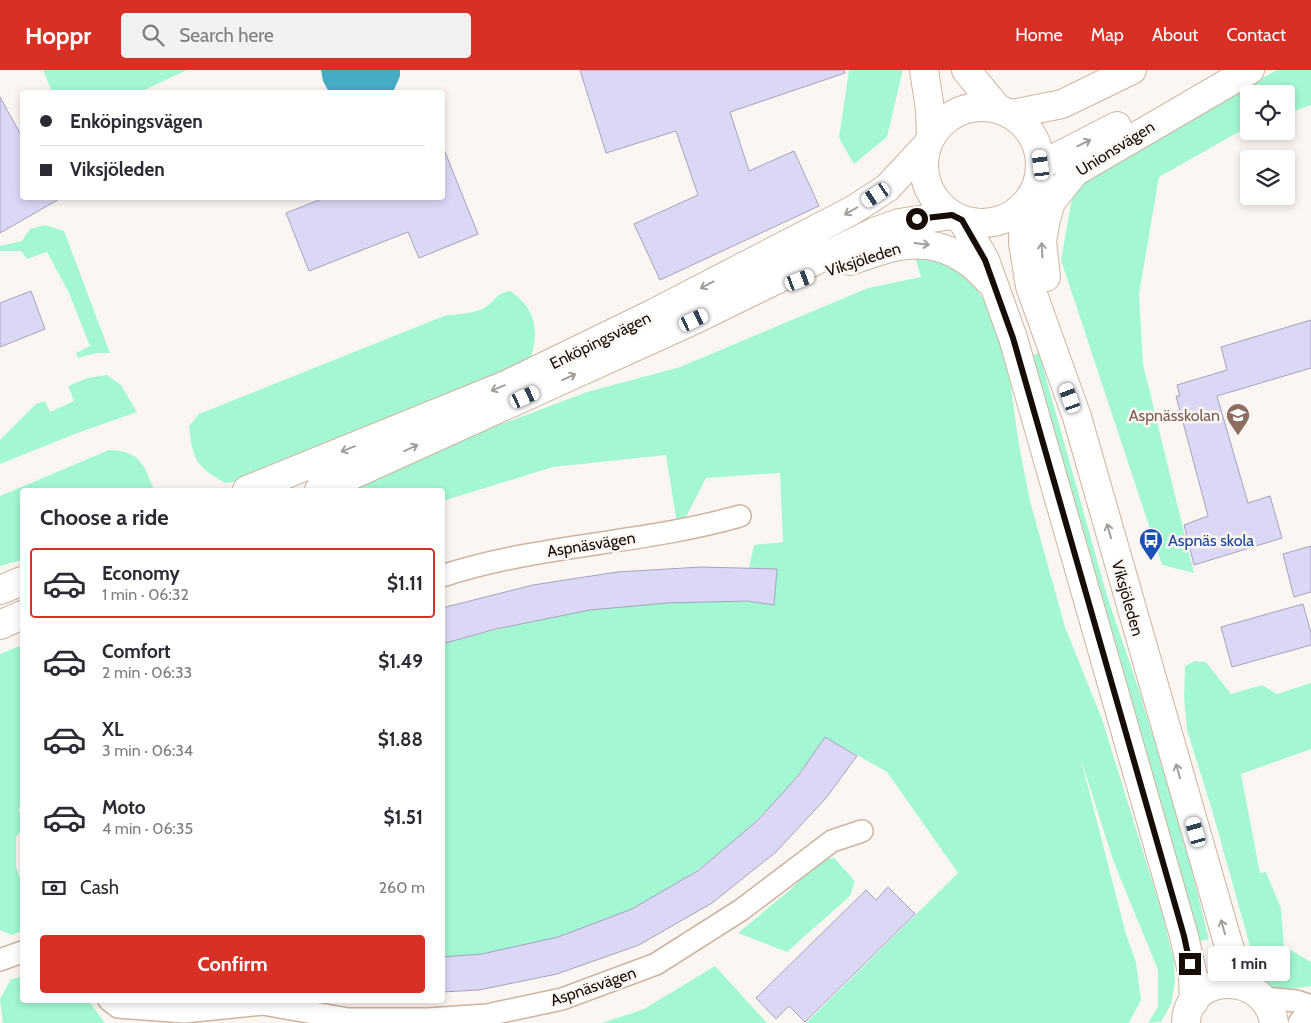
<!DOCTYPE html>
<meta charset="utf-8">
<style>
body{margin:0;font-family:Cabin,sans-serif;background:#f2f2f3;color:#2b2b33;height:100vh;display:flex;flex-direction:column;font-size:19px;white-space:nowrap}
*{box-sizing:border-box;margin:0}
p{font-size:16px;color:#7c7c81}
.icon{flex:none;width:28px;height:28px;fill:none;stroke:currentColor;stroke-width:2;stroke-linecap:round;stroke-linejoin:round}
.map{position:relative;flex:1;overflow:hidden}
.details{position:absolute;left:20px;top:418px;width:425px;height:515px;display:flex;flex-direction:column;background:#fff;border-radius:5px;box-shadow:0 2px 8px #0003}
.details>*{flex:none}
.guide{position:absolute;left:20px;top:20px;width:425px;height:110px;border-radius:5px;box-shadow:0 2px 8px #0003;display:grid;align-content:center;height:110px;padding:0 20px;background:#fff}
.controls{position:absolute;left:1240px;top:15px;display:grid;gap:10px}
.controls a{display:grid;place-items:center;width:55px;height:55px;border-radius:5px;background:#fff;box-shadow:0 2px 8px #0003;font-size:25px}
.end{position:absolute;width:22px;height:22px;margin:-11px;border:6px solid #160d06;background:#fff;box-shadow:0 0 0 2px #fff}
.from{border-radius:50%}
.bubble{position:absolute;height:35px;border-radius:5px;background:#fff;box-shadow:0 2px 8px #0003;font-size:16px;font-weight:800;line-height:35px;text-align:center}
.car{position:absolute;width:15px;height:30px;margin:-15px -8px;border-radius:6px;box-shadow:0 0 4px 1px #0007;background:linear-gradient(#fff 24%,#345 0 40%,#fff 0 76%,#345 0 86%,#fff 0)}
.guide b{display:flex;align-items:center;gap:18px;height:48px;font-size:19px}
.guide b+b{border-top:1px solid #e1e1e2}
.guide i{width:12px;height:12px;background:#2b2b33}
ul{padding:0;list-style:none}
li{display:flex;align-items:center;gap:15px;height:70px;margin:0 10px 8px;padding:0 10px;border:2px solid transparent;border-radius:5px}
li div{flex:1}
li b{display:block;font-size:19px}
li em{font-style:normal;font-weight:800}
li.active{border-color:#d93025}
li>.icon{width:45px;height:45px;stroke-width:1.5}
h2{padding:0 20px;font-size:22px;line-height:60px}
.pay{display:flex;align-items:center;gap:12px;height:55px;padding:0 20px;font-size:19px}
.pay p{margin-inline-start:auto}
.action{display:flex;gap:10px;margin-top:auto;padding:10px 20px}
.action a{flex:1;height:58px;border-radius:5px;background:#d93025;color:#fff;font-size:20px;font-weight:800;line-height:58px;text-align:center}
header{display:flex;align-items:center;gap:30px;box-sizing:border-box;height:70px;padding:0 25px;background:#d93025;color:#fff}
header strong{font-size:24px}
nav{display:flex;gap:28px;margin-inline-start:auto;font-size:18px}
.search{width:350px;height:45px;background:#f2f2f3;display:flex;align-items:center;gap:12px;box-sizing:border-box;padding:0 18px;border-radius:5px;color:#7c7c81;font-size:19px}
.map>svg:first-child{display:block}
</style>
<header>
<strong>Hoppr</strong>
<div class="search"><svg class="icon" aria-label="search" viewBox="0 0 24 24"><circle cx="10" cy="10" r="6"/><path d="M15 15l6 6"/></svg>Search here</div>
<nav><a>Home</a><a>Map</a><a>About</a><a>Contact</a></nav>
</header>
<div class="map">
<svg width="1311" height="953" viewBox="0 0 1311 953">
<rect width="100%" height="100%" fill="#fbf6f2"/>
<path fill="#a3f8d3" d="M43 0H187L140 22H52Z
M849 0H903L887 67 854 94 839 68Z
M1277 0H1311V35L1286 44V24H1249V56L1159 107 1139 224 1143 294 1194 503 1162 495 1061 190 1073 122 1127 80Z
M45 155 64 161 110 283H97L78 288 76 283 90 276 69 223 47 182 27 189 21 181H0V176L22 171 30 159Z
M914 184 955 197 976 218 987 235 1001 275 1010 311 1019 375 1030 431 1065 557 1102 649 1162 843 1174 891 1175 912 1171 934 1161 952 1148 953 1158 937V900L1113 790 1080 686 1126 864 1136 892 1141 930 1129 953H806L958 803 887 702 825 667C743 795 596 883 443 887V574C549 544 663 521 774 534L777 499 749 498 754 475 783 472 780 403 706 408 685 449 676 448 666 385 553 397 443 431 442 420H337L378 401 587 322 680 297 868 218 921 207Z
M510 221C536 238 539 260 531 288L478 316 246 410 225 413C196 396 193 391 189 356L199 344 444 246C457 244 476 244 487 236 498 228 495 224 510 221Z
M1039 283 1108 529 1139 620 1185 774 1209 869 1200 871 1032 286Z
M107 305 121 315 137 342 80 362 0 394V370L36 334 45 331 50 342 74 331 68 316 87 308Z
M109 380C140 381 144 394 154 420H22V490L0 496V426Z
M22 575V735L18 740 22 746V760L16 767V797L22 813V861L12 865 0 860V584Z
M1195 591 1206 592 1231 624 1262 615 1277 624 1311 613V679L1241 704 1260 803 1266 802 1281 838 1284 876 1311 892V916L1278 921 1266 912 1255 894 1212 740 1187 660 1184 628 1185 596Z
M834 788 855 811 850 826 787 882 738 863 791 819 821 789Z
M715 896 767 953H602L644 939Z
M22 907V930H88L105 953H3L0 929 11 909Z"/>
<path fill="#45acc6" d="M321 0H400V6L393 22H329L323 11Z"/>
<path fill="#dbd8f6" stroke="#a5a2bf" d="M580 0H844L845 3 730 42 749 101 794 81 819 136 660 210 634 154 698 125 676 61 606 83Z
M0 27 22 67V128H61L0 163Z
M443 77 478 164 419 188 408 162 309 201 286 143 324 128H442Z
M31 221 45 259 0 277V233Z
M1311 250V298L1217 326 1248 433 1270 426 1282 468 1194 495 1184 455 1208 446 1176 326H1180L1177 315 1227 300 1221 277Z
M1311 476V522L1294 527 1283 484Z
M701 497 777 499 774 535 747 531 667 533 590 540 496 559 442 574V538L533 515 617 502Z
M1303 534 1311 563V575L1232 597 1221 557Z
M825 667 857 686 826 728 776 782 712 833 639 875 557 904 479 920 442 922V887L482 884 558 867 632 839 699 800 758 750 798 706Z
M888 817 915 844 805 952 789 936 776 949 756 928 866 820 876 830Z"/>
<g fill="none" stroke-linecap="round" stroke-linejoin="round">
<g stroke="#cdb49e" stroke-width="24">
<path id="street" d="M442 506C539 474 643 474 740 446
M0 890 22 882
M1264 928 1296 931 1311 936
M109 930 118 937 184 942 263 934 348 949H428L487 945 562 929 656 894 741 840 832 771 862 761
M1299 953 1311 937"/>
</g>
<g stroke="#cdb49e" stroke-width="30">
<path id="secondary" d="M924 0 930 39 931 67
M966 0 998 39
M924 95a58 58 0 1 1 116 0a58 58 0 1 1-116 0Z
M1012 44 1062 34 1132 0
M1041 95 1117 56
M1024 136 1023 173 1030 216 1077 347 1228 873 1233 888 1250 917
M962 150 985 190 1013 268 1184 866 1193 906 1194 932
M850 191C891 176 928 163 967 191 975 196 983 205 990 212
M1046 207 1042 171 1046 149 1051 132 1075 102 1250 0
M247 420 506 315 654 243 853 140 887 118 927 75
M319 420 694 250 874 162 899 153 952 145
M0 520 22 511
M0 555 22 545
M1186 953C1187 902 1266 900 1274 953"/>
</g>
<use href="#street" stroke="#fff" stroke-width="21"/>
<use href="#secondary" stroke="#fff" stroke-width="28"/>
</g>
<defs><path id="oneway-shaft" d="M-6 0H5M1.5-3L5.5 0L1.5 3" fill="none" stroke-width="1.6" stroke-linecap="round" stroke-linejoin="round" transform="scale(1.25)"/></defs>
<g stroke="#a29e9b">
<use href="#oneway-shaft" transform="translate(1084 73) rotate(-26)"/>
<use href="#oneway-shaft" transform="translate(851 141) rotate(150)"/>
<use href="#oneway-shaft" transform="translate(922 174) rotate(7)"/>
<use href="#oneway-shaft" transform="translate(1042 180) rotate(-93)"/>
<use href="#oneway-shaft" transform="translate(707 215) rotate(152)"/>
<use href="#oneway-shaft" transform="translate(569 307) rotate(-24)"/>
<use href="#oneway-shaft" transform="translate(498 318) rotate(158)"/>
<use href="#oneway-shaft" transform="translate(411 378) rotate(-25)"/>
<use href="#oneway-shaft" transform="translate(348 379) rotate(158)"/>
<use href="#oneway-shaft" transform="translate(1109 461) rotate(-106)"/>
<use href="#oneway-shaft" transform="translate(1178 701) rotate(-106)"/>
<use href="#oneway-shaft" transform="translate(1223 857) rotate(-106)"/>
</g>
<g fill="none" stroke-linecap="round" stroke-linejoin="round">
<path stroke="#160d06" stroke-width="6" d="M917 149 952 145 962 150 985 190 1013 268 1184 866 1190 894"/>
</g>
<defs>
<g id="school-pin" transform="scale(1.25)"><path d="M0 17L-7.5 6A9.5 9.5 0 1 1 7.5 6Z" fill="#8d6e63" stroke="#fbf6f2"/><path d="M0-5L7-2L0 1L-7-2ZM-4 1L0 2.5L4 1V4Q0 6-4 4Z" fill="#fff"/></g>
<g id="bus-pin" transform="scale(1.25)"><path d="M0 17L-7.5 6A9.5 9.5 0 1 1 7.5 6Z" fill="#1a4fb4" stroke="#fbf6f2"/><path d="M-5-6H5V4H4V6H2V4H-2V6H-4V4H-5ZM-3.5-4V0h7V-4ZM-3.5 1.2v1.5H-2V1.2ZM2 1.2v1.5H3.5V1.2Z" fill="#fff"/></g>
</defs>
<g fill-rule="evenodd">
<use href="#school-pin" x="1238" y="345"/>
<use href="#bus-pin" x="1151" y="470"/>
</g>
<g text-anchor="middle" stroke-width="5" stroke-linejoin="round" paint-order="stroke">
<g font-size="16" fill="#160d06" stroke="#fbf6f2">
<text transform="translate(1115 78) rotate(-32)" y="6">Unionsvägen</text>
<text transform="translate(863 189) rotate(-18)" y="6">Viksjöleden</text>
<text transform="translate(600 270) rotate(-26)" y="6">Enköpingsvägen</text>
<text transform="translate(591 474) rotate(-9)" y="6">Aspnäsvägen</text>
<text transform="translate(1128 528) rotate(74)" y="6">Viksjöleden</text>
<text transform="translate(593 916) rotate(-19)" y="6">Aspnäsvägen</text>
</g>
<g font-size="16" fill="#785e54" stroke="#fbf6f2" text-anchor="end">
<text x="1220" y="351">Aspnässkolan</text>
</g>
<g font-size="16" fill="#164399" stroke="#fbf6f2" text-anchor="start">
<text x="1168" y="476">Aspnäs skola</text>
</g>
</g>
</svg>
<div class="controls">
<a><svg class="icon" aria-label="locate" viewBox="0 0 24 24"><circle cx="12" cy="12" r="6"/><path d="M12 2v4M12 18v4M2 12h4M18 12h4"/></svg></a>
<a><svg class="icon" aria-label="layers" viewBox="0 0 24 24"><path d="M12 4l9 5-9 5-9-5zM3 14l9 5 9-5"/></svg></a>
</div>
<i class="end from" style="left:917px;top:149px"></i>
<i class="end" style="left:1190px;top:894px"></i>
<div class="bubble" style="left:1208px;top:876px;width:82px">1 min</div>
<i class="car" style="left:1041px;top:95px;rotate:353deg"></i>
<i class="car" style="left:876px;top:125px;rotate:236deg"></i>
<i class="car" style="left:800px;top:210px;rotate:69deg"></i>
<i class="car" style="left:694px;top:250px;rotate:64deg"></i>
<i class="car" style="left:525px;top:327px;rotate:65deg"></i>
<i class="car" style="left:1070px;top:328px;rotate:340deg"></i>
<i class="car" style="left:1196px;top:762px;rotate:344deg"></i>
<div class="guide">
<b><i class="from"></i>Enköpingsvägen</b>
<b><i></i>Viksjöleden</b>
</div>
<section class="details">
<h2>Choose a ride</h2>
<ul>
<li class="active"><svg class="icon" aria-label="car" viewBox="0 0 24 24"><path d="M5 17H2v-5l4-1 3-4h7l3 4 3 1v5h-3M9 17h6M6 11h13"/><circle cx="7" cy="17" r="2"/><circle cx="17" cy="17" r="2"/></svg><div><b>Economy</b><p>1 min · 06:32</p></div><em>$1.11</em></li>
<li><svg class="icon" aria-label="car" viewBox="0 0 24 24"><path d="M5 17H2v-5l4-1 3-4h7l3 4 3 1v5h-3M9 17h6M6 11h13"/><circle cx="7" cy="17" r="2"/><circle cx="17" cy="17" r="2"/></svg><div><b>Comfort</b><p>2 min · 06:33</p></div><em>$1.49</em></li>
<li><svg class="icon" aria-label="car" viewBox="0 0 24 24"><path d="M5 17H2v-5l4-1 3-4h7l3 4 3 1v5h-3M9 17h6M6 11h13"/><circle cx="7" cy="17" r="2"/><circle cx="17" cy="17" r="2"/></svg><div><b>XL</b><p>3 min · 06:34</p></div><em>$1.88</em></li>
<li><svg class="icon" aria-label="car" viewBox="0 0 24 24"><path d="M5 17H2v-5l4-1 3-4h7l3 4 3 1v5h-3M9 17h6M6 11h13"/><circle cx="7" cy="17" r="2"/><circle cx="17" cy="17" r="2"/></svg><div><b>Moto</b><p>4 min · 06:35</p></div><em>$1.51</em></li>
</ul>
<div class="pay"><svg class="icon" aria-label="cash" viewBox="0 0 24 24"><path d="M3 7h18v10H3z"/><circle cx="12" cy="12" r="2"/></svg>Cash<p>260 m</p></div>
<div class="action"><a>Confirm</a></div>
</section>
</div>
